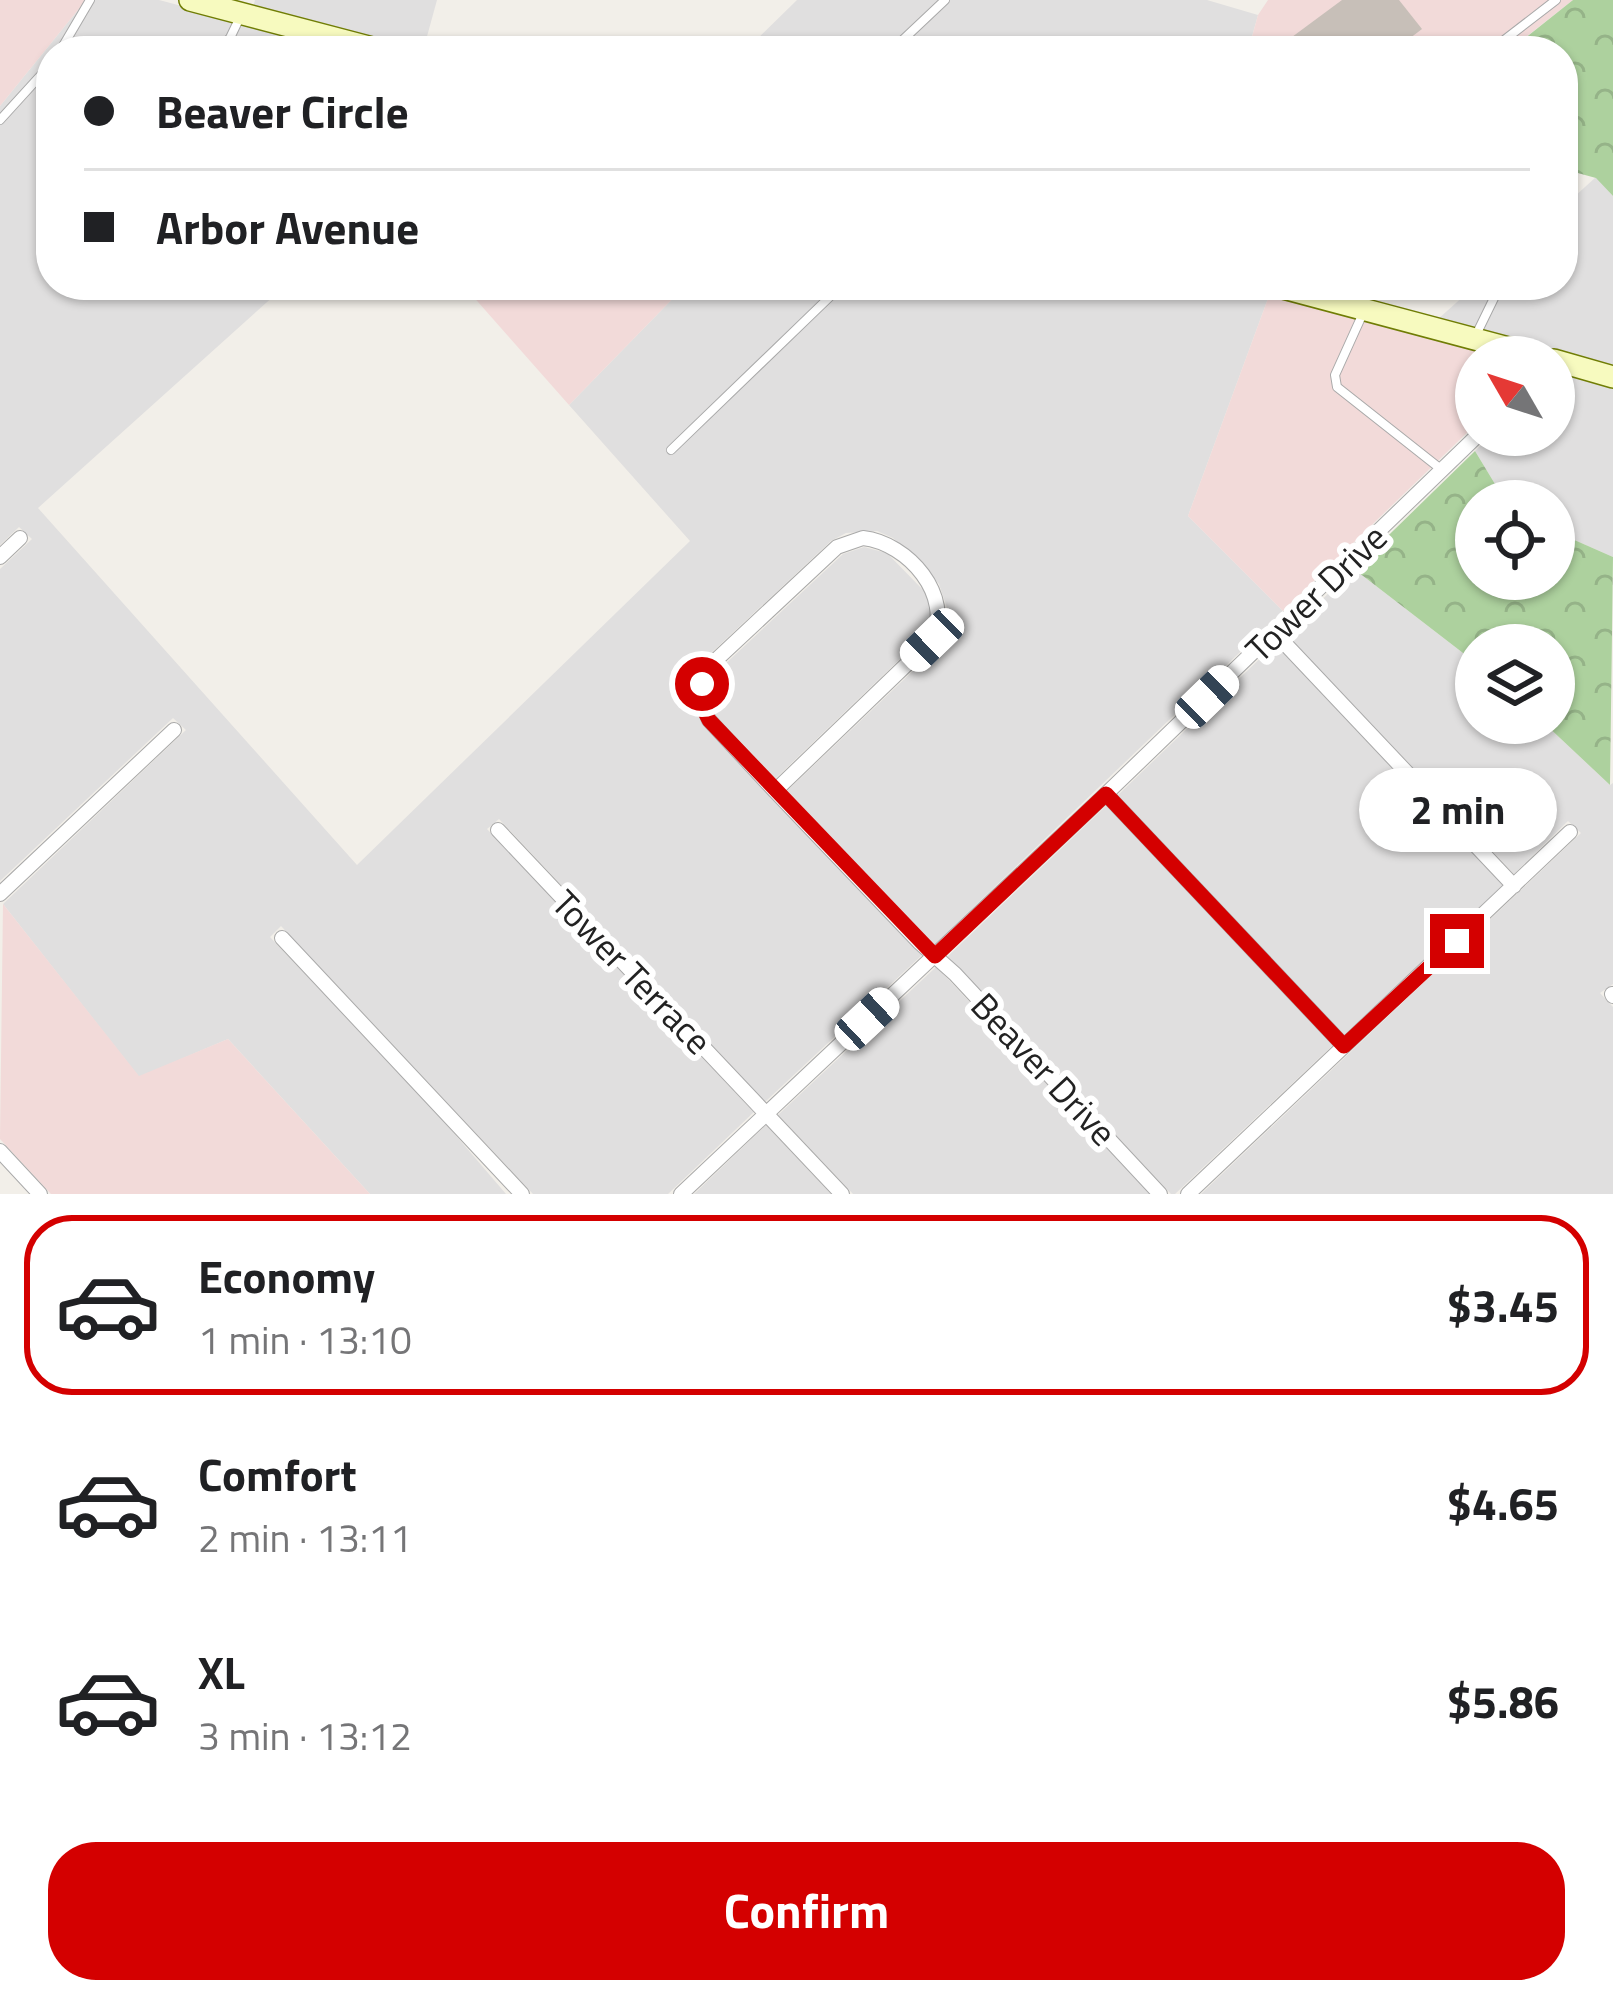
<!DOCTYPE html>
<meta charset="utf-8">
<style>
body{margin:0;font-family:"Titillium Web",sans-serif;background:#f2f2f2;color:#202124;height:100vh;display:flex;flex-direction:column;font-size:45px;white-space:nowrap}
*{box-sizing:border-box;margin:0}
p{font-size:39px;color:#757577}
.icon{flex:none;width:66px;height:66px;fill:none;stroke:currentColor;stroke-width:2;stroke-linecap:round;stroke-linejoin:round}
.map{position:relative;height:1194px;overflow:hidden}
.panel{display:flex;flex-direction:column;background:#fff;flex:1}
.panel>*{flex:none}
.top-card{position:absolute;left:36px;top:36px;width:1542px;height:264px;border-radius:48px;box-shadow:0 3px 9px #0004;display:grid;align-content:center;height:264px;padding:0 48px;background:#fff}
.needle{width:78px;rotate:309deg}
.tools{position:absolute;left:1455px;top:336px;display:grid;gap:24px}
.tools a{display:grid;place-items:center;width:120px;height:120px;border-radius:50%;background:#fff;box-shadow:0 3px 9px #0004;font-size:60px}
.end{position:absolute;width:54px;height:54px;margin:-27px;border:15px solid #d40000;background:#fff;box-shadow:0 0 0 6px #fff}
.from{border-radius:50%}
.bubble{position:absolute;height:84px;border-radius:42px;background:#fff;box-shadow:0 3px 9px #0004;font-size:39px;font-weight:700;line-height:84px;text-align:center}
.car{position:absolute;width:36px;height:72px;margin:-36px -18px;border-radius:15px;box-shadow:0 0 9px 3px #0007;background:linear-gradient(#fff 24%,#345 0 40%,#fff 0 76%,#345 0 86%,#fff 0)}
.top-card b{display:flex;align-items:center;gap:42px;height:114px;font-size:45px}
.top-card b+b{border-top:3px solid #e0e0e0}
.top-card i{width:30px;height:30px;background:#202124}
ul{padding:21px 0 0;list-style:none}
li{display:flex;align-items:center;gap:36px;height:180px;margin:0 24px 18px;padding:0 24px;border:6px solid transparent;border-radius:48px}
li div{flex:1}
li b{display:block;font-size:45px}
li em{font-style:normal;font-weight:700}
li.active{border-color:#d40000}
li>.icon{width:108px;height:108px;stroke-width:1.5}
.action{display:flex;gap:24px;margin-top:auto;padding:24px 48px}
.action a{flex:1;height:138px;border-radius:48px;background:#d40000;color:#fff;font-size:48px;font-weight:700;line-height:138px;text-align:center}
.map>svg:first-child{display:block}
</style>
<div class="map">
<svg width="1613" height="1194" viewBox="0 0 1613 1194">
<defs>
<pattern id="forest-crowns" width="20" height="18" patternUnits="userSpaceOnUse" patternTransform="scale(3)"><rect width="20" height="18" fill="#add19e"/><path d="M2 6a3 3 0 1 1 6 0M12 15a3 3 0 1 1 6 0" fill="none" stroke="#95b388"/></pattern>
</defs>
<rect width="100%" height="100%" fill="#f2efe9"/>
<path fill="#e0dfdf" d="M86 0H159L353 51H51V285H286L38 508 357 865 690 541 569 405 686 285H1241L1270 293 1188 516 1283 611 934 945 787 791 939 646 949 614 939 584 893 538 877 531 846 533 831 541 710 654 694 682 695 709 703 725 922 955 765 1102 499 819 487 829 754 1112 668 1194H533L281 926 270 937 440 1117 506 1194H370L228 1039 139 1077 3 904 186 730 173 718 0 881V569L32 539 19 527 0 545V106Z
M255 0H437L423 51 253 8Z
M797 0H1207L1258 15 1248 51H745Z
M1596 177 1613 196V368L1437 320 1476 285H1563V207Z
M1554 369 1613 385V557L1554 531V501H1514L1498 489 1475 451 1491 435H1554Z
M864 547 887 553 926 593 932 613 930 624 925 635 775 779 716 716 710 687 723 666 843 554Z
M1354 569 1476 663V723H1544L1610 785 1613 783V984L1600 993 1613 1007V1194H1201L1581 833 1568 821 1514 874 1286 634Z
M1275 644 1503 885 1344 1035 1118 795Z
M1107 805 1333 1045 1175 1194H1171L947 957Z
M936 967 949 980 1150 1194H853L778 1115Z
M766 1125 831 1194H694Z"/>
<path fill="#f2dad9" d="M0 0H86L0 106Z
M1268 0H1573L1508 51H1248L1258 15Z
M463 285H686L569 405Z
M1270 293 1512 357H1476V424L1283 611 1188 516Z
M3 904 139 1076 228 1039 370 1194H51L0 1139Z"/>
<path fill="url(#forest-crowns)" d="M1573 0H1613V196L1596 178 1563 169V51H1509Z
M1475 451 1498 489 1514 501H1476V579H1554V531L1613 557 1610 785 1544 723H1554V645H1476V663L1354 569Z"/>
<path fill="#c7bfb8" d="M1342 0H1399L1422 29 1393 51H1303L1292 37Z"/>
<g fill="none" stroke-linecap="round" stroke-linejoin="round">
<g stroke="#a9a9a9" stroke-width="10">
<path id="lane" d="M60 51 90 0
M216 51 230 38 241 15
M891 51 945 0
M1429 51 1448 46 1452 51
M1490 51 1556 0
M0 120 51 64
M1364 311 1335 375 1337 387 1442 470
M1475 337 1495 296 1531 285
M671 450 842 285"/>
</g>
<g stroke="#a9a9a9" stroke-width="16">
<path id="street" d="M863 538C908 543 954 596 932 640L775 791 709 720C698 697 700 680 716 660L837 547Z
M0 557 20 538
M1274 632 1514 886
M775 791 919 942 955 974 1160 1194
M1106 794 1344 1046
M498 830 842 1194
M0 894 174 730
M282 938 522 1194
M1612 994 1613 996
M0 1151 40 1194
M681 1194 1106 794 1478 435
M1188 1194 1570 832"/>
</g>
<g stroke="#707d05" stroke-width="24">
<path id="secondary" d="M190 0 384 51
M1272 285 1542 357
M1554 360 1613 377"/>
</g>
<use href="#lane" stroke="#fff" stroke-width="8"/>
<use href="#street" stroke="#fff" stroke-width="14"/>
<use href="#secondary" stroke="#f7fabf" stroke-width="21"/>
</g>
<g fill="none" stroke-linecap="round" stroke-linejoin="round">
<path stroke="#d40000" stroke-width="15" d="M702 684 703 708 709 720 935 956 1106 794 1344 1046 1457 941"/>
</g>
<g text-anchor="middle" stroke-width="12" stroke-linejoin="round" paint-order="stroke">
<g font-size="36" fill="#222" stroke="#fff">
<text transform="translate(1316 593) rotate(-44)" y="13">Tower Drive</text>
<text transform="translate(632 972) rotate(46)" y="13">Tower Terrace</text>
<text transform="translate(1044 1069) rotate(47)" y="13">Beaver Drive</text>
</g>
</g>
</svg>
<div class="tools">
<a><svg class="needle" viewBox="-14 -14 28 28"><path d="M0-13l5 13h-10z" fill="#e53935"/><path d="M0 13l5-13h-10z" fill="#757577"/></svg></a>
<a><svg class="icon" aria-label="locate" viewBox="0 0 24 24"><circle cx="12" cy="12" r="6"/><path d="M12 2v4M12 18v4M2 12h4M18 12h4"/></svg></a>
<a><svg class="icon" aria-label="layers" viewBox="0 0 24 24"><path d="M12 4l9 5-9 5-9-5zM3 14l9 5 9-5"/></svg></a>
</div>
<i class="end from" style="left:702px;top:684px"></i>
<i class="end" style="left:1457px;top:941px"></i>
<div class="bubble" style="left:1359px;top:768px;width:198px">2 min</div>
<i class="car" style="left:932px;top:640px;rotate:226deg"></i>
<i class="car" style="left:1207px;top:697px;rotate:46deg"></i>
<i class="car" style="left:867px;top:1019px;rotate:47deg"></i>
<div class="top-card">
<b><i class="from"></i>Beaver Circle</b>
<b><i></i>Arbor Avenue</b>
</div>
</div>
<section class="panel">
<ul>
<li class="active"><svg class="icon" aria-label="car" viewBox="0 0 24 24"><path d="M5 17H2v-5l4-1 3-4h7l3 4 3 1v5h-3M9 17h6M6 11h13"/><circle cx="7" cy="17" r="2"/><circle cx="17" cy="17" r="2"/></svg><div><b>Economy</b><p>1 min · 13:10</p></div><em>$3.45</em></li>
<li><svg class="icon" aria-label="car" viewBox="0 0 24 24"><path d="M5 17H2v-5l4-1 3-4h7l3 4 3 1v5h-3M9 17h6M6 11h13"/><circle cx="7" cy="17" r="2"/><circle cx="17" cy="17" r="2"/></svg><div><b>Comfort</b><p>2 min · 13:11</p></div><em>$4.65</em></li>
<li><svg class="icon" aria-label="car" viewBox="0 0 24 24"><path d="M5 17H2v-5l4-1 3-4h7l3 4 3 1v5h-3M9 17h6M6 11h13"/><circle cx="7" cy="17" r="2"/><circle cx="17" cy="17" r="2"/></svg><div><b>XL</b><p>3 min · 13:12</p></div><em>$5.86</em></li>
</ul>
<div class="action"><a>Confirm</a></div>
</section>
